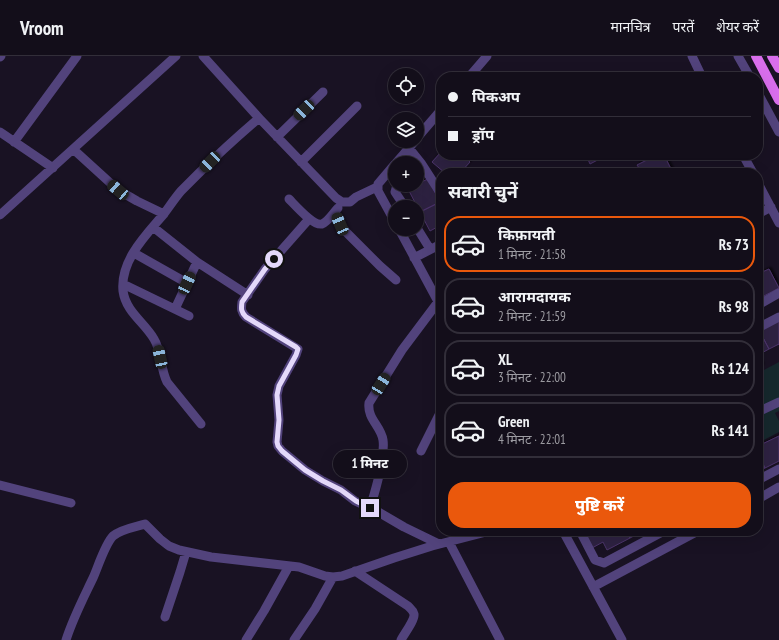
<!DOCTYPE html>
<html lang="hi">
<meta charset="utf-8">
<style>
body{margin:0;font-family:"PT Sans Narrow","Noto Sans Devanagari",sans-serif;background:#201c27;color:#f1f3f6;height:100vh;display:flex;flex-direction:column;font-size:15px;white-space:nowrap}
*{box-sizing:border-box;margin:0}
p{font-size:13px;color:#9d9ca2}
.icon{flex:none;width:22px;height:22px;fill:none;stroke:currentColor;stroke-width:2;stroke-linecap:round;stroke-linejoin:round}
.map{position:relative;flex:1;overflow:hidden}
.drawer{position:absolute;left:436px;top:112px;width:327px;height:368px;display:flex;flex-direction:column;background:#130e1a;border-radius:16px;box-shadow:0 4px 16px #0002,0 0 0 1px #322e39}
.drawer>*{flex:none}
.top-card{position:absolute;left:436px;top:16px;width:327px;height:88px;border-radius:16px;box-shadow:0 4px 16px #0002,0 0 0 1px #322e39;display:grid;align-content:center;height:88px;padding:0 12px;background:#130e1a}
.controls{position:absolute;left:388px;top:12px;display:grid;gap:8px}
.controls a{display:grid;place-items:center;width:36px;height:36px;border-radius:50%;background:#130e1a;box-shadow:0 4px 16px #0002,0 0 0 1px #322e39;font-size:20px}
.end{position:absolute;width:18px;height:18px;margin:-9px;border:5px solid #e4d9fa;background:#111;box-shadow:0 0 0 2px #111}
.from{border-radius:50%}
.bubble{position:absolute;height:28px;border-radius:14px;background:#130e1a;box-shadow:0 4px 16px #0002,0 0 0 1px #322e39;font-size:13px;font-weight:800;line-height:28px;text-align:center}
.car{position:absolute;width:12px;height:24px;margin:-12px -6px;border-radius:5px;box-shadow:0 0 3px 1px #0007;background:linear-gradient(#222 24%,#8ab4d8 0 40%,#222 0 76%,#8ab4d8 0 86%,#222 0)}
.top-card b{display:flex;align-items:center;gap:14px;height:38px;font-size:15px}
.top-card b+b{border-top:1px solid #322e39}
.top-card i{width:10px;height:10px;background:#f1f3f6}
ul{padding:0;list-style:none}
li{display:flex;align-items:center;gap:12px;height:56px;margin:0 8px 6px;padding:0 4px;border:2px solid #322e39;border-radius:16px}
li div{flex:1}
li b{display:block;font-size:15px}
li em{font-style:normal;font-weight:800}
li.on{border-color:#ea580c}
li>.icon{width:36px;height:36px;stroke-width:1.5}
h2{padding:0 12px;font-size:18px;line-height:48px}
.primary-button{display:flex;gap:8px;margin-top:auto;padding:8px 12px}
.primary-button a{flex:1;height:46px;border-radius:16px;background:#ea580c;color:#fff;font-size:16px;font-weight:800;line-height:46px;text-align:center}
header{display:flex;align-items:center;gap:24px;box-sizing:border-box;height:56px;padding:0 20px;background:#130e1a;border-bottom:1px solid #322e39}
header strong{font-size:19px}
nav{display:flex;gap:22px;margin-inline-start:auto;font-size:14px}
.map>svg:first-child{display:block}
</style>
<header>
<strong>Vroom</strong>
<nav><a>मानचित्र</a><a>परतें</a><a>शेयर करें</a></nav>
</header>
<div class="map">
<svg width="779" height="584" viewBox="0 0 779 584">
<defs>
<filter id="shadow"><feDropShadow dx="2" dy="-2" stdDeviation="1" flood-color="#0009"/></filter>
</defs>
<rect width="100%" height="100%" fill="#191223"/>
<path fill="#16282d" d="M779 306V355L775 357 779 365V376L758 387V317Z"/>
<path fill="#2f2042" stroke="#4c356b" filter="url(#shadow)" d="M441 96V99H463L470 106 460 117H445L432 106Z
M586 99H607L590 108Z
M657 99H664L673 117H638L641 115 637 109Z
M428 123 440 146 420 156 408 133 417 129V128Z
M440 146 441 148V169L430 175 420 156Z
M769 213 779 232 758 243V218Z
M779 262V289V288L769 293 758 272Z
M758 272 769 293 758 299Z
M758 301 762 310 758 312Z
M779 380V405L765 412 758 398V390Z
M758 398 765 412 758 416Z
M583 475H626L630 482 607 494 603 486 592 492Z
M626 475H643L630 482Z"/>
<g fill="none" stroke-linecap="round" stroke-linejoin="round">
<path stroke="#52437c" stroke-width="9" d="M203 0 259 62 336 142 342 146H350L356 141 377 131
M692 0 702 21
M738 0 750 21
M0 1 1 0
M469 21 487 0
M758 37 779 76
M0 76 53 112
M277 81 323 36
M417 82 441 54
M14 86 77 0
M409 92 421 107 417 111
M73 93 118 134 137 145 164 158
M743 99 753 117
M301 106 357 50
M396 107 415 85
M421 107 441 138
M395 108 378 128V135L395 166
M758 127 779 167
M397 129 395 136 405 151
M289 143C295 149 313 170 322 168 328 166 333 157 338 152
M335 156 340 168 344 174 380 210 396 224
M758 158 771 151
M0 159 176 0
M309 163 265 213 242 246C241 253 241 256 246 261L298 293 296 299 279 330 277 339 279 364 277 386 278 390 282 395 305 414 323 425 341 434 355 445 375 454 404 471 439 488
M153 171 197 206 248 239
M417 172 430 193
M399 173 441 251
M134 197 187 227
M414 202 441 188
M123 228 189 260
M758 249 779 237
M175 253 197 206
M758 272 779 261
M758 356 779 346
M201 368 167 326C160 312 162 296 154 283 144 266 126 256 123 235 120 205 145 180 163 159 169 151 175 142 181 135 187 129 193 123 198 118 218 98 238 80 259 62
M421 395 441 355
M758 424 779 413
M0 429 71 447
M758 443 779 431
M370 452C375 436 380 420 382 403 383 397 384 391 383 384 381 370 367 363 369 347L402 294 438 246 441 244
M563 475 622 584
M580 475 595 504 604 507 664 475
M449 486 500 584
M355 515 408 550C411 553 413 554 414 558 415 564 404 578 401 584
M593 531 698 475
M165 561 180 516 186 496
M66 584C73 562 83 543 93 522 98 511 105 488 113 480 121 473 135 471 145 468L160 483 169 490 179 494 211 501 299 511 325 520 333 521 342 520 394 502 432 490 490 475
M246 584 264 555 289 510
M294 584 315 553 333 521"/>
<path stroke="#d96eec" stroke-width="10" d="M756 0 779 44
M772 0 779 12"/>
</g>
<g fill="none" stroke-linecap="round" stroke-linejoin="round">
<path stroke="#e4d9fa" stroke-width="5" d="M274 203 265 213 242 246C241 253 241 256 246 261L296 291 298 293 296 299 279 330 277 339 279 364 277 386 278 390 282 395 305 414 323 425 341 434 356 445 370 452"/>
</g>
</svg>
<div class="controls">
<a><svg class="icon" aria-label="locate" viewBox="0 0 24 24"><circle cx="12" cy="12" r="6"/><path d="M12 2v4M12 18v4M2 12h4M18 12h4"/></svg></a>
<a><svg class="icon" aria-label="layers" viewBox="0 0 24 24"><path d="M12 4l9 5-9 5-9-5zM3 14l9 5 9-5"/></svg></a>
<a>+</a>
<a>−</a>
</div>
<i class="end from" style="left:274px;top:203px"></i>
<i class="end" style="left:370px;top:452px"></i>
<div class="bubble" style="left:333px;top:394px;width:74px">1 मिनट</div>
<i class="car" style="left:304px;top:54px;rotate:226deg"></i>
<i class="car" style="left:210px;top:106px;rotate:225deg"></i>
<i class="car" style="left:118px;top:134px;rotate:311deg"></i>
<i class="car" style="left:340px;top:168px;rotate:337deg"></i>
<i class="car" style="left:187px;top:227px;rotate:25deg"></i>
<i class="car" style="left:160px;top:301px;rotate:348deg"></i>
<i class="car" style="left:381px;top:328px;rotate:32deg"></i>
<div class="top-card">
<b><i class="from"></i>पिकअप</b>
<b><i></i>ड्रॉप</b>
</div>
<section class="drawer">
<h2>सवारी चुनें</h2>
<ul>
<li class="on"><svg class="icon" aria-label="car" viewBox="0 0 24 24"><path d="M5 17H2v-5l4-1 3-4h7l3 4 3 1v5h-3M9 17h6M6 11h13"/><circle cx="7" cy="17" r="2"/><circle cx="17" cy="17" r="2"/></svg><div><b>किफ़ायती</b><p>1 मिनट · 21:58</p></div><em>Rs 73</em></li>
<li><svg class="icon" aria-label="car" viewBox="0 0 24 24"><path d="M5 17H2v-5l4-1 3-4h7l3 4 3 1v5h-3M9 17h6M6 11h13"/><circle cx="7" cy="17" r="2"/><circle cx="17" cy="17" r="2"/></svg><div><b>आरामदायक</b><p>2 मिनट · 21:59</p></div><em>Rs 98</em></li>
<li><svg class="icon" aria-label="car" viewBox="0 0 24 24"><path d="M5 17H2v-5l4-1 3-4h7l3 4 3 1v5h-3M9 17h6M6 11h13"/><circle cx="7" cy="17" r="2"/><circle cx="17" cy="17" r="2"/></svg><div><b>XL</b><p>3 मिनट · 22:00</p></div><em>Rs 124</em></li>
<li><svg class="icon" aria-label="car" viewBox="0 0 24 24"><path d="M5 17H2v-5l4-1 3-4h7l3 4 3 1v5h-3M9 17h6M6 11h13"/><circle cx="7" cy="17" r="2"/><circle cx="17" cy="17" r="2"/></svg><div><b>Green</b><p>4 मिनट · 22:01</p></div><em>Rs 141</em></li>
</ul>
<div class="primary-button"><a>पुष्टि करें</a></div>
</section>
</div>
